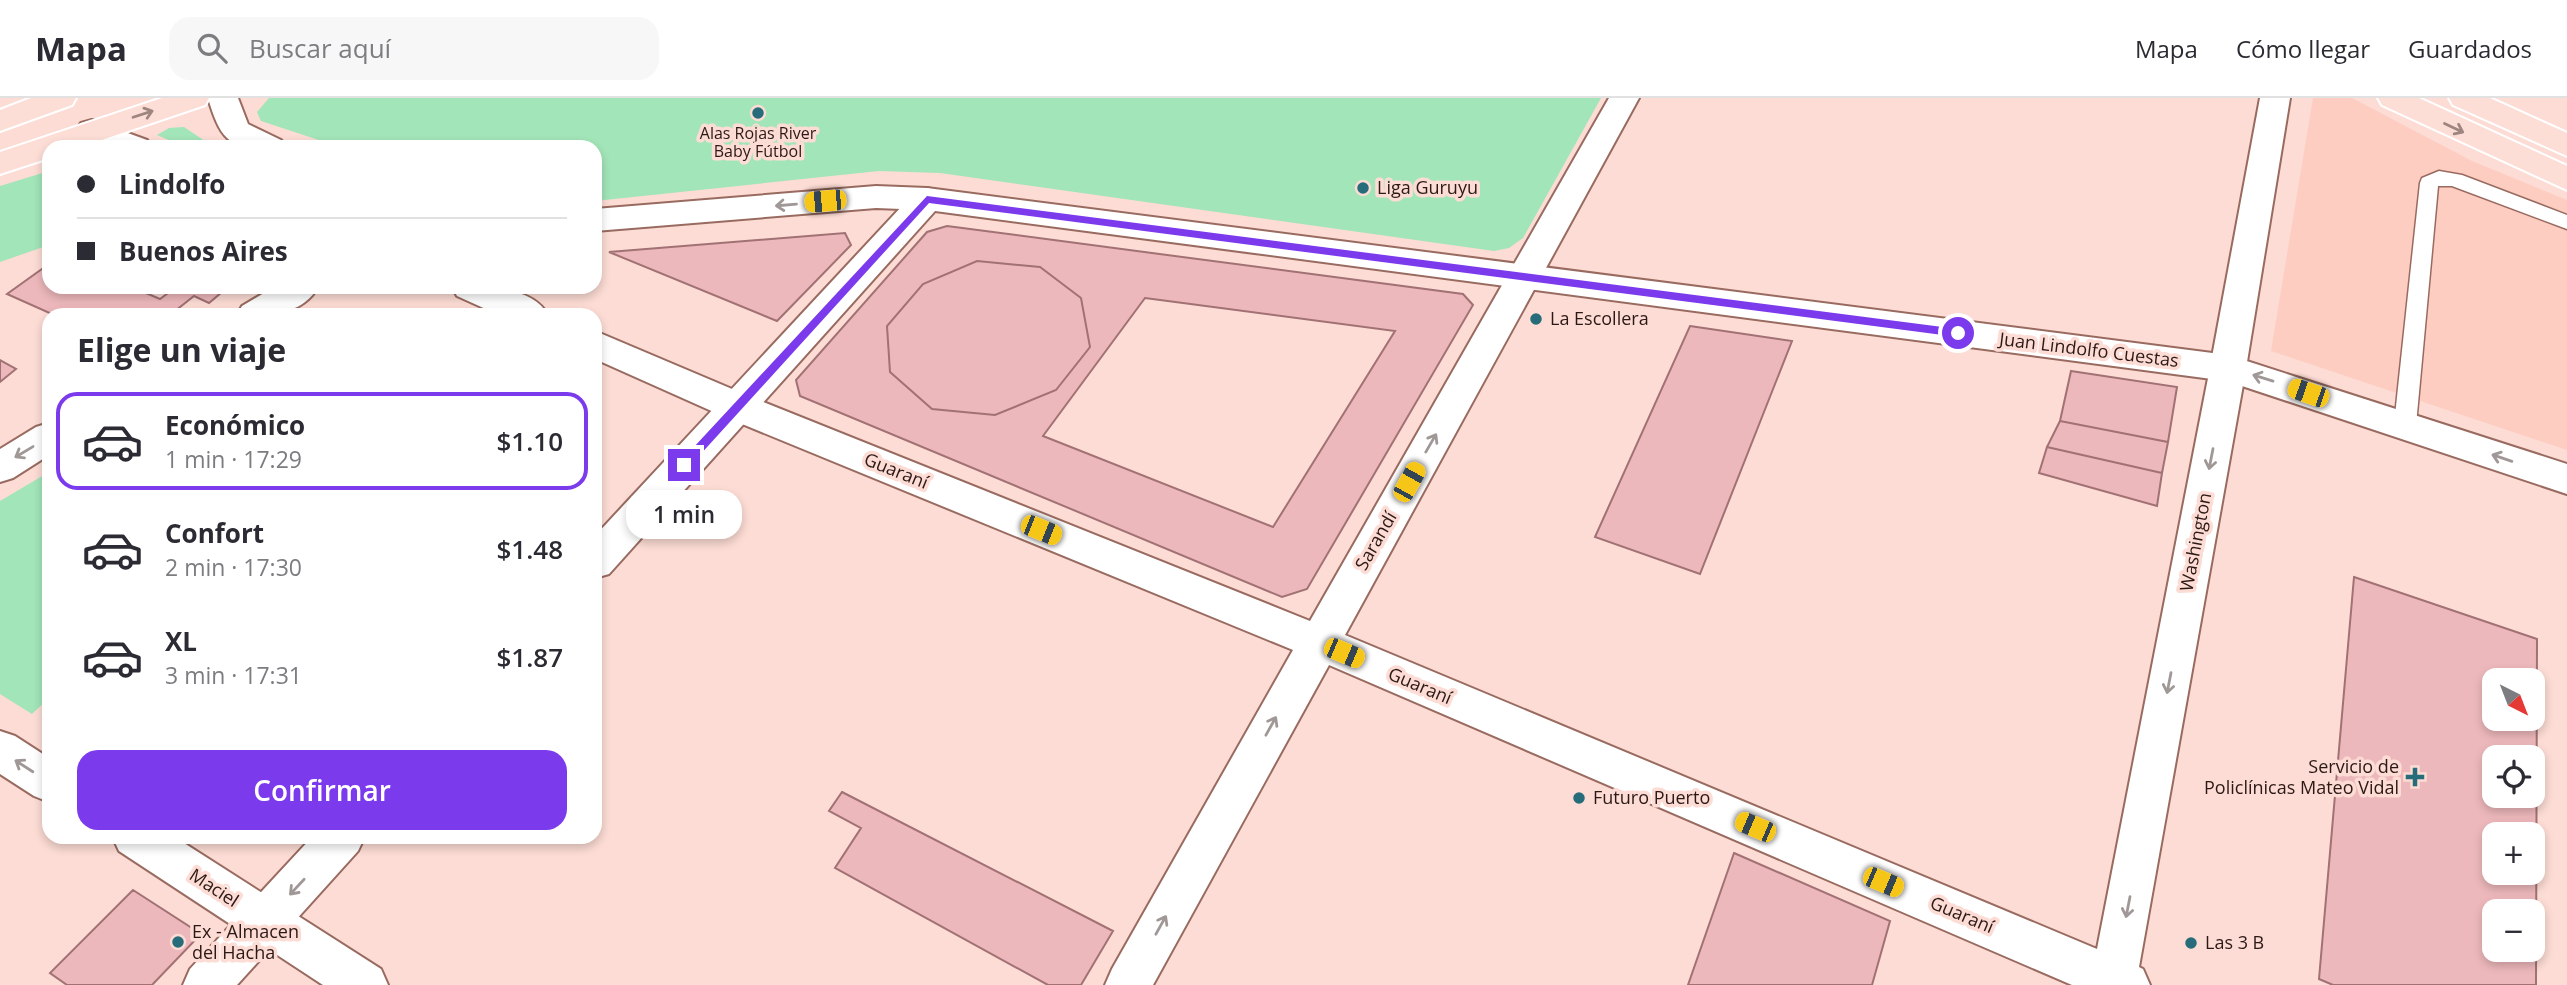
<!DOCTYPE html>
<html lang="es">
<meta charset="utf-8">
<style>
body{margin:0;font-family:"Open Sans",sans-serif;background:#f7f7f7;color:#2b2b33;height:100vh;display:flex;flex-direction:column;font-size:26px;white-space:nowrap}
*{box-sizing:border-box;margin:0}
p{font-size:23px;color:#7c7c81}
.icon{flex:none;width:38px;height:38px;fill:none;stroke:currentColor;stroke-width:2;stroke-linecap:round;stroke-linejoin:round}
.map{position:relative;flex:1;overflow:hidden}
.panel{position:absolute;left:42px;top:210px;width:560px;height:536px;display:flex;flex-direction:column;background:#fff;border-radius:21px;box-shadow:0 4px 10px #0003}
.panel>*{flex:none}
.top-card{position:absolute;left:42px;top:42px;width:560px;height:154px;border-radius:21px;box-shadow:0 4px 10px #0003;display:grid;align-content:center;height:154px;padding:0 35px;background:#fff}
.needle{width:46px;rotate:138deg}
.buttons{position:absolute;left:2482px;top:570px;display:grid;gap:14px}
.buttons a{display:grid;place-items:center;width:63px;height:63px;border-radius:14px;background:#fff;box-shadow:0 4px 10px #0003;font-size:35px}
.end{position:absolute;width:32px;height:32px;margin:-16px;border:9px solid #7c3aed;background:#fff;box-shadow:0 0 0 4px #fff}
.from{border-radius:50%}
.bubble{position:absolute;height:49px;border-radius:21px;background:#fff;box-shadow:0 4px 10px #0003;font-size:23px;font-weight:600;line-height:49px;text-align:center}
.car{position:absolute;width:21px;height:42px;margin:-21px -10px;border-radius:9px;box-shadow:0 0 5px 2px #0007;background:linear-gradient(#f5c518 24%,#345 0 40%,#f5c518 0 76%,#345 0 86%,#f5c518 0)}
.top-card b{display:flex;align-items:center;gap:24px;height:66px;font-size:26px}
.top-card b+b{border-top:2px solid #e1e1e2}
.top-card i{width:18px;height:18px;background:#2b2b33}
ul{padding:0;list-style:none}
li{display:flex;align-items:center;gap:21px;height:98px;margin:0 14px 10px;padding:0 21px;border:4px solid transparent;border-radius:21px}
li div{flex:1}
li b{display:block;font-size:26px}
li em{font-style:normal;font-weight:600}
li.on{border-color:#7c3aed}
li>.icon{width:63px;height:63px;stroke-width:1.5}
h2{padding:0 35px;font-size:32px;line-height:84px}
.action{display:flex;gap:14px;margin-top:auto;padding:14px 35px}
.action a{flex:1;height:80px;border-radius:21px;background:#7c3aed;color:#fff;font-size:28px;font-weight:600;line-height:80px;text-align:center}
header{display:flex;align-items:center;gap:42px;box-sizing:border-box;height:98px;padding:0 35px;background:#fff;border-bottom:2px solid #e1e1e2}
header strong{font-size:33px}
nav{display:flex;gap:38px;margin-inline-start:auto;font-size:24px}
.search{width:490px;height:63px;background:#f7f7f7;display:flex;align-items:center;gap:18px;box-sizing:border-box;padding:0 24px;border-radius:21px;color:#7c7c81;font-size:26px}
.map>svg:first-child{display:block}
</style>
<header>
<strong>Mapa</strong>
<div class="search"><svg class="icon" aria-label="search" viewBox="0 0 24 24"><circle cx="10" cy="10" r="6"/><path d="M15 15l6 6"/></svg>Buscar aquí</div>
<nav><a>Mapa</a><a>Cómo llegar</a><a>Guardados</a></nav>
</header>
<div class="map">
<svg width="2567" height="887" viewBox="0 0 2567 887">
<rect width="100%" height="100%" fill="#fcdcd4"/>
<path fill="#fecdc1" d="M2313 0H2352L2472 63 2567 102V352L2271 253Z"/>
<path fill="#a2e5b8" d="M269 0H1601L1523 140 1509 150 1494 153 940 75 879 73 595 103V49H340L261 23 257 14Z
M184 29 214 49H185L157 37 169 30Z
M49 73V147L0 164V88Z
M49 374V600L32 616 0 596V403Z"/>
<path fill="#edb8bb" stroke="#a17174" stroke-width="2" fill-rule="evenodd" d="M947 128 1463 196 1473 207 1307 491 1282 499 800 298 796 282 927 134ZM977 163 1040 169 1081 200 1090 249 1056 292 995 317 932 311 890 274 887 228 923 186ZM1145 200 1395 233 1273 429 1043 338Z
M845 135 851 147 777 223 609 154Z
M977 163 1040 169 1081 200 1090 249 1056 292 995 317 932 311 890 274 887 228 923 186Z
M49 166V189H132L160 201 176 189H228L209 205 194 198 170 217H54L7 196Z
M1690 228 1792 243 1700 476 1595 439Z
M0 262 16 271 0 284Z
M2071 273 2177 289 2168 344 2060 323Z
M2060 323 2168 344 2162 375 2047 349Z
M2047 349 2162 375 2157 408 2039 375Z
M2354 479 2537 541 2536 887H2333L2319 881ZM2494 583H2532V621H2494ZM2494 660H2532V698H2494ZM2494 737H2532V775H2494ZM2494 814H2532V852H2494Z
M842 694 1113 833 1081 887H1048L835 770 861 730 829 713Z
M1734 755 1890 823 1872 887H1688Z
M133 792 201 836 152 887H67L50 875Z"/>
<g fill="none" stroke-linecap="round" stroke-linejoin="round">
<g stroke="#996b60" stroke-width="3">
<path id="service" d="M2439 73 2462 77 2567 117V131L2452 88H2438L2416 327 2413 333 2405 335 2397 333 2394 327 2420 85 2422 80Z"/>
</g>
<g stroke="#996b60" stroke-width="4">
<path id="minor" d="M208 0H238L248 26 281 42 286 49C235 49 224 54 208 0Z
M1609 0H1639L1345 537 2097 851 2210 270 2260 0H2290L2246 270 2139 869 2143 871 2150 887H2072L1329 567 1153 887H1105L1112 871 1293 552 725 319 595 261V233L751 299 1310 523Z
M92 22 147 42 152 49C128 49 91 55 76 32L81 25Z
M876 88 927 90 938 93 943 101 938 109 927 112 876 110 595 133V111Z
M274 189H318C301 219 266 217 237 217L242 208Z
M452 189C481 189 532 187 548 217H499L457 198Z
M49 325V357L13 380 0 384V351L36 329Z
M0 633 15 638 49 660V704L34 698 0 676Z
M112 738H173L381 871 388 887H323L119 753Z"/>
</g>
<g stroke="#996b60" stroke-width="4">
<path id="tertiary" d="M927 90 2228 257 2567 366V396L2227 283 935 113 609 476 595 480V438L916 93Z
M313 738H365L358 753 237 887H183L190 871Z"/>
</g>
<g stroke="#fff" stroke-width="4">
<path id="primary" d="M31 0H76L72 7 0 33V12Z
M162 0H209L205 7 81 49H49V60L0 76V54Z
M2378 0H2419L2567 68V92L2382 7Z
M2449 0H2490L2567 35V58L2453 7Z"/>
</g>
<use href="#service" fill="#fff" fill-rule="evenodd"/>
<use href="#minor" fill="#fff" fill-rule="evenodd"/>
<use href="#tertiary" fill="#fff" fill-rule="evenodd"/>
<use href="#primary" fill="#fdded6" fill-rule="evenodd"/>
</g>
<defs><path id="oneway-shaft" d="M-6 0H5M1.5-3L5.5 0L1.5 3" fill="none" stroke-width="1.6" stroke-linecap="round" stroke-linejoin="round" transform="scale(1.75)"/></defs>
<g stroke="#9f857f">
<use href="#oneway-shaft" transform="translate(143 16) rotate(-18)"/>
<use href="#oneway-shaft" transform="translate(2454 30) rotate(25)"/>
</g>
<g stroke="#a09896">
<use href="#oneway-shaft" transform="translate(786 107) rotate(175)"/>
<use href="#oneway-shaft" transform="translate(2263 280) rotate(-163)"/>
<use href="#oneway-shaft" transform="translate(1431 345) rotate(-60)"/>
<use href="#oneway-shaft" transform="translate(24 354) rotate(149)"/>
<use href="#oneway-shaft" transform="translate(2502 360) rotate(-161)"/>
<use href="#oneway-shaft" transform="translate(2211 361) rotate(101)"/>
<use href="#oneway-shaft" transform="translate(2169 585) rotate(101)"/>
<use href="#oneway-shaft" transform="translate(1271 628) rotate(-61)"/>
<use href="#oneway-shaft" transform="translate(24 668) rotate(-147)"/>
<use href="#oneway-shaft" transform="translate(297 789) rotate(133)"/>
<use href="#oneway-shaft" transform="translate(2128 809) rotate(101)"/>
<use href="#oneway-shaft" transform="translate(1161 827) rotate(-61)"/>
</g>
<path fill="#7c3aed" d="M927 98 1958 231 1963 235 1958 239 929 105 688 370H680V364Z"/>
<g fill="#266c7a" stroke="#fcdcd4" stroke-width="2.5">
<circle cx="758" cy="15" r="7"/>
<circle cx="1363" cy="90" r="7"/>
<circle cx="1536" cy="221" r="7"/>
<path d="M2411.5 668.5h7v7h7v7h-7v7h-7v-7h-7v-7h7z"/>
<circle cx="1579" cy="700" r="7"/>
<circle cx="178" cy="844" r="7"/>
<circle cx="2191" cy="845" r="7"/>
</g>
<g text-anchor="middle" stroke-width="7" stroke-linejoin="round" paint-order="stroke">
<g font-size="16" fill="#2c1915" stroke="#fcdcd4">
<text x="758" y="41">Alas Rojas River<tspan x="758" dy="18">Baby Fútbol</tspan></text>
</g>
<g font-size="18" fill="#2c1915" stroke="#fcdcd4" text-anchor="start">
<text x="1377" y="96">Liga Guruyu</text>
<text x="1550" y="227">La Escollera</text>
<text x="2399" y="675" text-anchor="end">Servicio de<tspan x="2399" dy="21">Policlínicas Mateo Vidal</tspan></text>
<text x="1593" y="706">Futuro Puerto</text>
<text x="192" y="840">Ex - Almacen<tspan x="192" dy="21">del Hacha</tspan></text>
<text x="2205" y="851">Las 3 B</text>
</g>
<g font-size="18" fill="#2c1915" stroke="#fcdcd4">
<text transform="translate(2089 252) rotate(7)" y="6">Juan Lindolfo Cuestas</text>
<text transform="translate(896 373) rotate(22)" y="6">Guaraní</text>
<text transform="translate(1376 443) rotate(-60)" y="6">Sarandí</text>
<text transform="translate(2196 444) rotate(-79)" y="6">Washington</text>
<text transform="translate(1420 588) rotate(23)" y="6">Guaraní</text>
<text transform="translate(214 790) rotate(33)" y="6">Maciel</text>
<text transform="translate(1962 817) rotate(23)" y="6">Guaraní</text>
</g>
</g>
</svg>
<div class="buttons">
<a><svg class="needle" viewBox="-14 -14 28 28"><path d="M0-13l5 13h-10z" fill="#e53935"/><path d="M0 13l5-13h-10z" fill="#7c7c81"/></svg></a>
<a><svg class="icon" aria-label="locate" viewBox="0 0 24 24"><circle cx="12" cy="12" r="6"/><path d="M12 2v4M12 18v4M2 12h4M18 12h4"/></svg></a>
<a>+</a>
<a>−</a>
</div>
<i class="end from" style="left:1958px;top:235px"></i>
<i class="end" style="left:684px;top:367px"></i>
<div class="bubble" style="left:626px;top:392px;width:116px">1 min</div>
<i class="car" style="left:825px;top:103px;rotate:265deg"></i>
<i class="car" style="left:2308px;top:295px;rotate:289deg"></i>
<i class="car" style="left:1409px;top:384px;rotate:29deg"></i>
<i class="car" style="left:1041px;top:432px;rotate:112deg"></i>
<i class="car" style="left:1344px;top:555px;rotate:113deg"></i>
<i class="car" style="left:1755px;top:729px;rotate:293deg"></i>
<i class="car" style="left:1883px;top:784px;rotate:113deg"></i>
<div class="top-card">
<b><i class="from"></i>Lindolfo</b>
<b><i></i>Buenos Aires</b>
</div>
<section class="panel">
<h2>Elige un viaje</h2>
<ul>
<li class="on"><svg class="icon" aria-label="car" viewBox="0 0 24 24"><path d="M5 17H2v-5l4-1 3-4h7l3 4 3 1v5h-3M9 17h6M6 11h13"/><circle cx="7" cy="17" r="2"/><circle cx="17" cy="17" r="2"/></svg><div><b>Económico</b><p>1 min · 17:29</p></div><em>$1.10</em></li>
<li><svg class="icon" aria-label="car" viewBox="0 0 24 24"><path d="M5 17H2v-5l4-1 3-4h7l3 4 3 1v5h-3M9 17h6M6 11h13"/><circle cx="7" cy="17" r="2"/><circle cx="17" cy="17" r="2"/></svg><div><b>Confort</b><p>2 min · 17:30</p></div><em>$1.48</em></li>
<li><svg class="icon" aria-label="car" viewBox="0 0 24 24"><path d="M5 17H2v-5l4-1 3-4h7l3 4 3 1v5h-3M9 17h6M6 11h13"/><circle cx="7" cy="17" r="2"/><circle cx="17" cy="17" r="2"/></svg><div><b>XL</b><p>3 min · 17:31</p></div><em>$1.87</em></li>
</ul>
<div class="action"><a>Confirmar</a></div>
</section>
</div>
